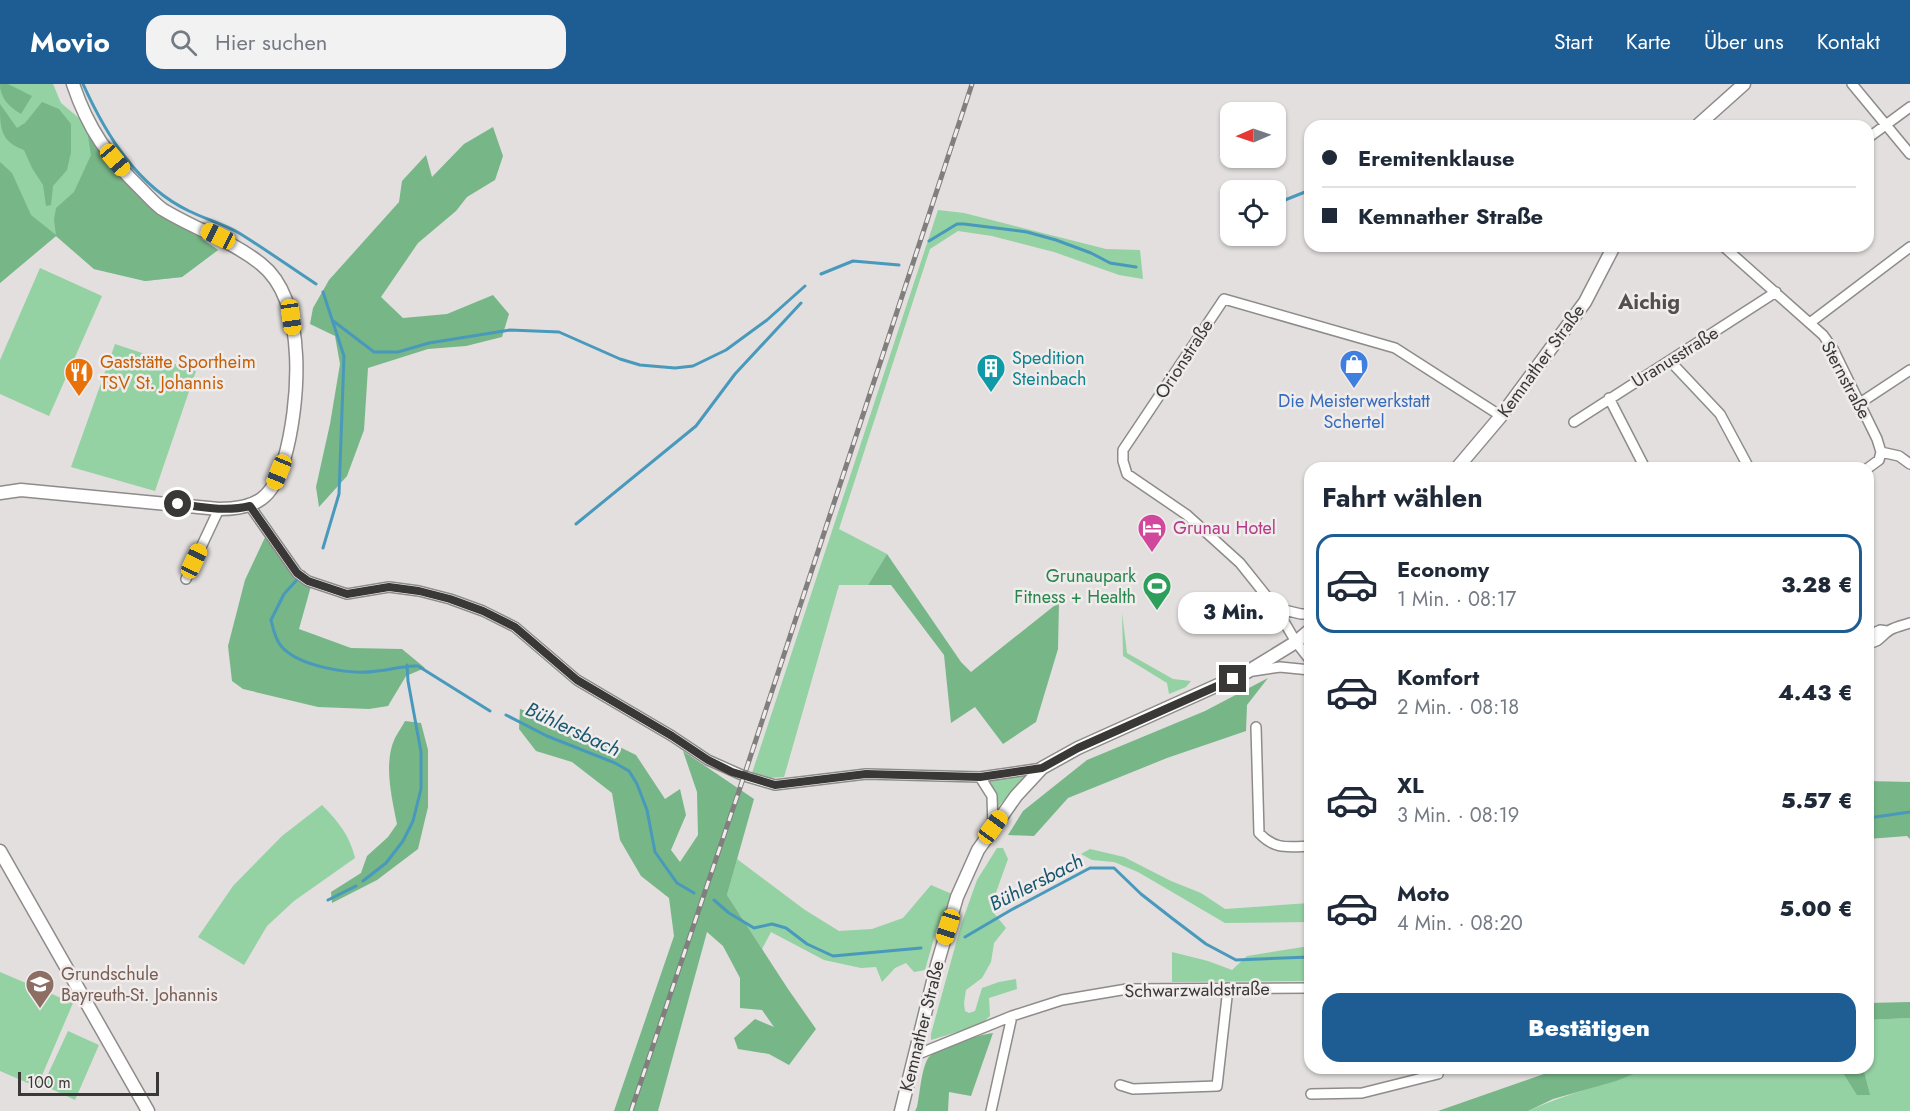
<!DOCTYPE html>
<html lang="de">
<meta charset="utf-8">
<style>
body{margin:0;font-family:Jost,sans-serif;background:#f2f2f3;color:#1f2937;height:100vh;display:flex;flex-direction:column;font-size:22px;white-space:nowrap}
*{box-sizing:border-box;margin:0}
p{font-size:20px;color:#747a83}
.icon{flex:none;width:33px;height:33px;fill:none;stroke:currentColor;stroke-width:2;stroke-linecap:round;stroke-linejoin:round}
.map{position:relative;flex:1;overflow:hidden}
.drawer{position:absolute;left:1304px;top:378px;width:570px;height:612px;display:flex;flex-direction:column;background:#fff;border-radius:18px;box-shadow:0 2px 4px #0004}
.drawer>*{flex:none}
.hud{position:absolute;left:1304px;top:36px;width:570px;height:132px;border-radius:18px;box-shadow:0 2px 4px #0004;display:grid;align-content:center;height:132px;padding:0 18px;background:#fff}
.needle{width:39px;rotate:268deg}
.controls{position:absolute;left:1220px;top:18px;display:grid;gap:12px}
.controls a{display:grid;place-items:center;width:66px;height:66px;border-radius:12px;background:#fff;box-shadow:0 2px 4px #0004;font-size:30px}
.scale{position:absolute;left:18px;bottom:15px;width:141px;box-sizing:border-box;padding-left:6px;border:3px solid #393837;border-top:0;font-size:16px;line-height:21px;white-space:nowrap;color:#393837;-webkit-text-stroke:4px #f0eceb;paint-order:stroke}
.end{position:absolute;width:27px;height:27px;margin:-14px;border:8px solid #393837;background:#fff;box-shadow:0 0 0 3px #fff}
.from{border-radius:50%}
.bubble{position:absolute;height:42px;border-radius:18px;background:#fff;box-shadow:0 2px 4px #0004;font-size:20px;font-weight:800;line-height:42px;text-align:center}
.car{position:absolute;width:18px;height:36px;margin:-18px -9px;border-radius:8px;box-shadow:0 0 4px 2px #0007;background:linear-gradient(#f5c518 24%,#345 0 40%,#f5c518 0 76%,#345 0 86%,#f5c518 0)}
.hud b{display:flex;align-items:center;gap:21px;height:57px;font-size:22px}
.hud b+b{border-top:2px solid #e0e1e3}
.hud i{width:15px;height:15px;background:#1f2937}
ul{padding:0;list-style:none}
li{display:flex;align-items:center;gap:18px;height:99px;margin:0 12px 9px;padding:0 6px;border:3px solid transparent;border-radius:18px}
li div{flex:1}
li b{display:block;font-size:22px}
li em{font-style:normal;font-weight:800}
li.current{border-color:#1d5d93}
li>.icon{width:54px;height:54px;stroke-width:1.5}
h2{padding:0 18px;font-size:27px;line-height:72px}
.action{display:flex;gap:12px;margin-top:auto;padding:12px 18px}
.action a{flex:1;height:69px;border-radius:18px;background:#1d5d93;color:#fff;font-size:24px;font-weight:800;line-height:69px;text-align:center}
header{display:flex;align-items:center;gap:36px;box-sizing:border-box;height:84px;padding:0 30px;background:#1d5d93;color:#fff}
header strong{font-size:28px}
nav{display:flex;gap:33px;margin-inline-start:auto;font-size:21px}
.search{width:420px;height:54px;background:#f2f2f3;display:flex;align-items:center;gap:15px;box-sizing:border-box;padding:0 21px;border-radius:18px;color:#747a83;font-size:22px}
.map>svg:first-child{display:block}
</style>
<header>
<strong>Movio</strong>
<div class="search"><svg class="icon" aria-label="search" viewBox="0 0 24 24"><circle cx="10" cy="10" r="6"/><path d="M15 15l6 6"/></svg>Hier suchen</div>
<nav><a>Start</a><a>Karte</a><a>Über uns</a><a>Kontakt</a></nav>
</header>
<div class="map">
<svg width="1910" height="1027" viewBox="0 0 1910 1027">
<rect width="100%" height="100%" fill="#e2dfde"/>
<path fill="#94d1a3" d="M0 0H53L61 19 79 34 101 67 159 125 218 166 182 193 145 197 94 185 56 152 0 199Z
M938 126 964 129 1106 165 1140 166 1143 195 1119 191 1054 168 992 152 958 147 930 165 839 445 887 470 868 501H839L784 693 769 694 752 689Z
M40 184 102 212 49 332 0 310V276Z
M115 260 196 287 155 407 71 383Z
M1122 529 1127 569 1173 595 1191 597 1186 603 1169 610 1167 599 1123 572Z
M1020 690 1025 691V694L994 727 984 696Z
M322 721C338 737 350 752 355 774L294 817 267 842 244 881 198 853 233 802 282 752Z
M997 764H1003L1008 775 994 814 993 828 1006 844 994 859 991 878 982 894 966 906 964 919 965 927 969 929 975 927 982 904 999 898 1016 895 1017 905 989 914 990 932 980 941 931 956V950L961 841 977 796Z
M1090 765 1124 773 1171 797 1201 809 1225 825 1309 819V838L1225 839 1138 788 1114 778 1092 776 1081 770Z
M737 775 805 826 839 847 872 845 903 834 931 801 952 810 936 847 925 886 914 888 906 879 895 884 882 898 876 883 861 884 824 876 771 848 762 865 727 811Z
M1309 862V897L1172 898V868L1208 877 1232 886 1247 872Z
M0 888 73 919 37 1003 0 987Z
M1910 934V1027H1528C1567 1009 1609 1000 1649 984H1868V936Z
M68 947 99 961 75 1016 43 1001Z"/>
<path fill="#77b687" d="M0 0H8L32 12 21 30C9 23 0 14 0 0Z
M42 18 59 25 71 40V68L67 86 53 102 51 121 46 122 43 101 32 84 24 66C0 57 0 44 0 20L17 44 25 39Z
M79 34 101 67 159 125 218 166 182 193 145 197 94 185 56 152 0 199V78L12 89 31 131 56 151 54 136 56 124 74 108 91 71 88 52Z
M493 43 503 72 495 96 467 113 456 127 418 159 381 213 403 234 447 230 493 211 509 230 502 253 466 262 428 265 368 284 364 346 347 392 319 423 316 403 330 340 340 280 335 252 310 240 313 224 329 196 399 118 402 97 426 71 432 93 464 60Z
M267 449 311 502 299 545 351 564 402 565 425 584 406 592 388 622 369 625 318 623 243 605 232 597 228 562 245 496Z
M887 470 961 578 971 588 1059 518 1058 565 1036 638 1003 660 975 623 951 639 944 571 891 501H868Z
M1268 594 1247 621 1246 647 1167 674 1068 714 1034 752 1008 751 1023 727 1087 676 1205 627Z
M520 625 597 652 636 671 665 715 680 705 686 731 671 766 680 778 698 751 697 708 683 667 754 715 727 811 788 905 816 945 789 981 769 970 738 965 734 954 755 935 774 943 762 926 740 924V894L723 862 707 848 658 1027H614L674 852 669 814 641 792 620 756 612 709 572 678 536 667 519 645Z
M405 637 421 639 428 666V723L418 765 377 796 332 819 331 808 361 789 367 772 388 753 397 740C392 714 383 679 395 654 398 648 402 643 405 637Z
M1868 697 1910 698V755L1907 752 1868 755Z
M1910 918V934L1868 936V919Z
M993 949 971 1012 949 1008 948 1027H915L917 1023C920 1009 921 988 927 976 933 963 979 951 993 949Z
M1561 984H1649L1616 997 1553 1015 1528 1027H1438Z
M1836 984H1863L1870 1011H1857L1843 989 1836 988Z"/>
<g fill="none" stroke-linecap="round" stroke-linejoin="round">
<path stroke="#4899bb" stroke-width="3" d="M83 0C106 51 137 102 189 127 205 135 224 140 239 149 265 165 290 183 316 200
M1275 120 1310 106
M929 157 957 140H964L1027 148 1056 156 1091 169 1110 179 1136 183
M821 190 853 177 899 181
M323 208 344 272 339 410 323 464
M332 236 374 268H398L429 259 510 246 559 248 620 275 640 281 675 284 693 282 726 266 767 236 805 202
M576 440 696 342 735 290 801 219
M304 488 284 510 271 536C273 544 275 555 281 562 299 583 351 591 377 587 391 586 404 581 418 582L490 627
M506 631 547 652 615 679 629 687 637 700 647 726 655 768 677 799 694 809
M1868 734 1910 728
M363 797 386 779 403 757 413 737 421 705V668L408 597 407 581
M328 816 356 802
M714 816 729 829 754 844 772 840 786 844 807 860 833 872 921 864
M965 853 1011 826 1090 784H1114L1141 810 1173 835 1206 860 1236 876 1310 873"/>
<g stroke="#8e8b8a" stroke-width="12">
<path id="street" d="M1852 0 1910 70
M1868 54 1910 23
M1723 162 1823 251 1833 265 1877 355 1881 368
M1811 238 1910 163
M1670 277 1720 330 1749 384
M1609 314 1645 384
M1860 319 1910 286
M1574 338 1776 208
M1881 368 1899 372 1910 380
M1868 384 1879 376 1881 368
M250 422 297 489 308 497 347 510 389 503 419 507 450 515 483 527 515 543 577 596 672 652 708 676 744 692 775 701 866 690 980 693 1042 684
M186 495 219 425
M1276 524 1301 530H1310
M1868 552 1880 546 1887 547
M1868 559C1881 558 1880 552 1890 546 1895 543 1904 541 1910 539
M1310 576 1296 558 1276 524 1240 479 1187 431 1127 390 1123 377V366L1224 215 1395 264 1501 332
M1253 587 1280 583 1310 586
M1256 643 1259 749C1275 766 1287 763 1310 762
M980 693 992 712 993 743
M916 971 1012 932 1062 916 1127 905 1310 904
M1120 1001 1133 1005 1217 1002 1228 904
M1311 1010 1362 1009 1438 990 1437 984
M991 1027 1012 932"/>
</g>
<g stroke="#8e8b8a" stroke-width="15">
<path id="secondary" d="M1697 42 1744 0
M1457 384 1501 332 1585 218 1614 162
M0 409 21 406 219 425C257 425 273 414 284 376 299 324 309 218 261 180 231 156 194 145 162 125 155 120 148 112 142 106 108 73 88 45 73 0
M0 767 148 1027
M901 1027 937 881 957 813 978 766 1016 712 1042 684 1078 664 1247 588 1296 558 1310 546"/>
</g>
<use href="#street" stroke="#fff" stroke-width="9"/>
<use href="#secondary" stroke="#fff" stroke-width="12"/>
<g stroke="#817f7e" stroke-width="5">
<path id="rail" d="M631 1027 744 692 972 0"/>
</g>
<use href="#rail" stroke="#f0eceb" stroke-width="3" stroke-dasharray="9" stroke-linecap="butt"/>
</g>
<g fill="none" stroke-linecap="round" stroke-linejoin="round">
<path stroke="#393837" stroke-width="8" d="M178 420C201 423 226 428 250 422L297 489 308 497 347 510 389 503 419 507 450 515 483 527 515 543 577 596 672 652 708 676 732 688 775 701 866 690 980 693 1042 684 1078 664 1233 595"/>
</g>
<defs>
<g id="shop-pin" transform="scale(1.5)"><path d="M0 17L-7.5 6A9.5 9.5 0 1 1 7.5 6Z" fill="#3f7fe0" stroke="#f0eceb"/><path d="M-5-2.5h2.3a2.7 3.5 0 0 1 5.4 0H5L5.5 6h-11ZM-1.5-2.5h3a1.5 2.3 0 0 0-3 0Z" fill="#fff"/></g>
<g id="building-pin" transform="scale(1.5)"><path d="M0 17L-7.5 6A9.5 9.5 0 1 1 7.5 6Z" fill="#0f9aa8" stroke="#f0eceb"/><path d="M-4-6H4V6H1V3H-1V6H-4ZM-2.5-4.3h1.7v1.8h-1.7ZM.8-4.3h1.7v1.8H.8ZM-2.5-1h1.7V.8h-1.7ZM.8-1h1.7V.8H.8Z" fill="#fff"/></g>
<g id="restaurant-pin" transform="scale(1.5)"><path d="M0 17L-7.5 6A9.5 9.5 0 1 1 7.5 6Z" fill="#e8710a" stroke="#f0eceb"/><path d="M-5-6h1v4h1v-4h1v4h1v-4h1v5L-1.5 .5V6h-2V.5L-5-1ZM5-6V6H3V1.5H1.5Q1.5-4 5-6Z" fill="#fff"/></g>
<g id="hotel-pin" transform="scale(1.5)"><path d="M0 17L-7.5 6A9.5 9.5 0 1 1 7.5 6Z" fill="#d1479c" stroke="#f0eceb"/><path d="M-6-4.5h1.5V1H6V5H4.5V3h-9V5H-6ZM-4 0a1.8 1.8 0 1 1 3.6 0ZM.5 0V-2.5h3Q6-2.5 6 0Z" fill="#fff"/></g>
<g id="stadium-pin" transform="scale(1.5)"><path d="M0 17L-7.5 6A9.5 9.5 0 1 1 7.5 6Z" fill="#2e9e5b" stroke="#f0eceb"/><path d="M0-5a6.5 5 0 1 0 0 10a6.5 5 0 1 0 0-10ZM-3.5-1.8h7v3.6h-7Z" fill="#fff"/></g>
<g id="school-pin" transform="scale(1.5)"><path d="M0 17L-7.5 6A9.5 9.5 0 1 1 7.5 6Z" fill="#8d6e63" stroke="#f0eceb"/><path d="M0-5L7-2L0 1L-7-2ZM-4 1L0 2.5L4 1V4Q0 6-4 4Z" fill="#fff"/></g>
</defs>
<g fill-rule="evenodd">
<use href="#shop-pin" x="1354" y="280"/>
<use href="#building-pin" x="991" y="284"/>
<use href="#restaurant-pin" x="79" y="288"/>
<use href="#hotel-pin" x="1152" y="444"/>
<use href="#stadium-pin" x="1157" y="502"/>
<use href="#school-pin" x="40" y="900"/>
</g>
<g text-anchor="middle" stroke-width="5" stroke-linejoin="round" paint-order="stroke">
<g font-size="18" fill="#393837" stroke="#f0eceb">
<text transform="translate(1675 273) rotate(-32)" y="6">Uranusstraße</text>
<text transform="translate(1184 275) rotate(-57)" y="6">Orionstraße</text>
<text transform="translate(1541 277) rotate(-54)" y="6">Kemnather Straße</text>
<text transform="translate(1846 296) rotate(62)" y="6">Sternstraße</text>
<text transform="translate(1197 906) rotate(-1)" y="6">Schwarzwaldstraße</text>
<text transform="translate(922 942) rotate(-76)" y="6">Kemnather Straße</text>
</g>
<g font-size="18" fill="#0d838f" stroke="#f0eceb" text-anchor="start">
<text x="1012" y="280">Spedition<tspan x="1012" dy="21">Steinbach</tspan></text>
</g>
<g font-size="18" fill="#c56008" stroke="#f0eceb" text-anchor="start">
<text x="100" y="284">Gaststätte Sportheim<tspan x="100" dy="21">TSV St. Johannis</tspan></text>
</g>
<g font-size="18" fill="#366cbe" stroke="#f0eceb">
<text x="1354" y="323">Die Meisterwerkstatt<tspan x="1354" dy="21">Schertel</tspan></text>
</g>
<g font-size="18" fill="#b23c85" stroke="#f0eceb" text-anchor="start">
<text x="1173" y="450">Grunau Hotel</text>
</g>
<g font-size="18" fill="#27864d" stroke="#f0eceb" text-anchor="end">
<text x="1136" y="498">Grunaupark<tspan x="1136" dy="21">Fitness + Health</tspan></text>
</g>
<g font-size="18" fill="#785e54" stroke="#f0eceb" text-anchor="start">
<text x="61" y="896">Grundschule<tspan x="61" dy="21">Bayreuth-St. Johannis</tspan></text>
</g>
<g font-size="20" font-style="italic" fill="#175770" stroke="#f0eceb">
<text transform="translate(573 645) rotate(25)" y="7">Bühlersbach</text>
<text transform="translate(1036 798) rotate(-27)" y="7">Bühlersbach</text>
</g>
<g font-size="21" font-weight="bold" fill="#52504e" stroke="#f0eceb">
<text x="1649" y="225">Aichig</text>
</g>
</g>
</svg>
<div class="controls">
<a><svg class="needle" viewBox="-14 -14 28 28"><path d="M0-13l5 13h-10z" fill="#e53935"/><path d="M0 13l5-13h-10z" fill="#747a83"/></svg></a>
<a><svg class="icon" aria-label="locate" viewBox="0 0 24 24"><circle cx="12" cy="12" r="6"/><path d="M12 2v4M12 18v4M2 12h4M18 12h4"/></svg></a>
</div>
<div class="scale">100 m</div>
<i class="end from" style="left:178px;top:420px"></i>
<i class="end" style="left:1233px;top:595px"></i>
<div class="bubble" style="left:1178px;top:508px;width:111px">3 Min.</div>
<i class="car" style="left:115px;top:76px;rotate:140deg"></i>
<i class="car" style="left:218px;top:152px;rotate:296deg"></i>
<i class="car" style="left:291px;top:233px;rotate:172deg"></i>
<i class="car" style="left:279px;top:388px;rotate:202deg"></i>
<i class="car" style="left:194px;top:477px;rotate:25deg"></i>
<i class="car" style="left:993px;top:743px;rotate:36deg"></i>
<i class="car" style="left:948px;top:843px;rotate:197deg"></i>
<div class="hud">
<b><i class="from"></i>Eremitenklause</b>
<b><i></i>Kemnather Straße</b>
</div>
<section class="drawer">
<h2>Fahrt wählen</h2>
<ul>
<li class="current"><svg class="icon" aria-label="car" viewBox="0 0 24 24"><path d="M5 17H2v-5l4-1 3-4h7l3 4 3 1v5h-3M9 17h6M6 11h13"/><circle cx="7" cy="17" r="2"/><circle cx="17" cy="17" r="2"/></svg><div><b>Economy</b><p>1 Min. · 08:17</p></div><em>3.28 €</em></li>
<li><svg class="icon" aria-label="car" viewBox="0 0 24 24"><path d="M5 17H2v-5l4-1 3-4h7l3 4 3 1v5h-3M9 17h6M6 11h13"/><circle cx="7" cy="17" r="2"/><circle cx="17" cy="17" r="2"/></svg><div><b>Komfort</b><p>2 Min. · 08:18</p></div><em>4.43 €</em></li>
<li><svg class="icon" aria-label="car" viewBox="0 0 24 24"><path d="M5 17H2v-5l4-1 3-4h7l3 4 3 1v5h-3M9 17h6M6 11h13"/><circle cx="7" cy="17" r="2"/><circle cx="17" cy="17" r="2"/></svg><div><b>XL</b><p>3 Min. · 08:19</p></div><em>5.57 €</em></li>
<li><svg class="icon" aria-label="car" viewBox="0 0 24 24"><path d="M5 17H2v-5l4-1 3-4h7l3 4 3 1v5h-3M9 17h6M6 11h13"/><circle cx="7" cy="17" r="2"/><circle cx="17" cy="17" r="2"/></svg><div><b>Moto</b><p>4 Min. · 08:20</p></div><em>5.00 €</em></li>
</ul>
<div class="action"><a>Bestätigen</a></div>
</section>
</div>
